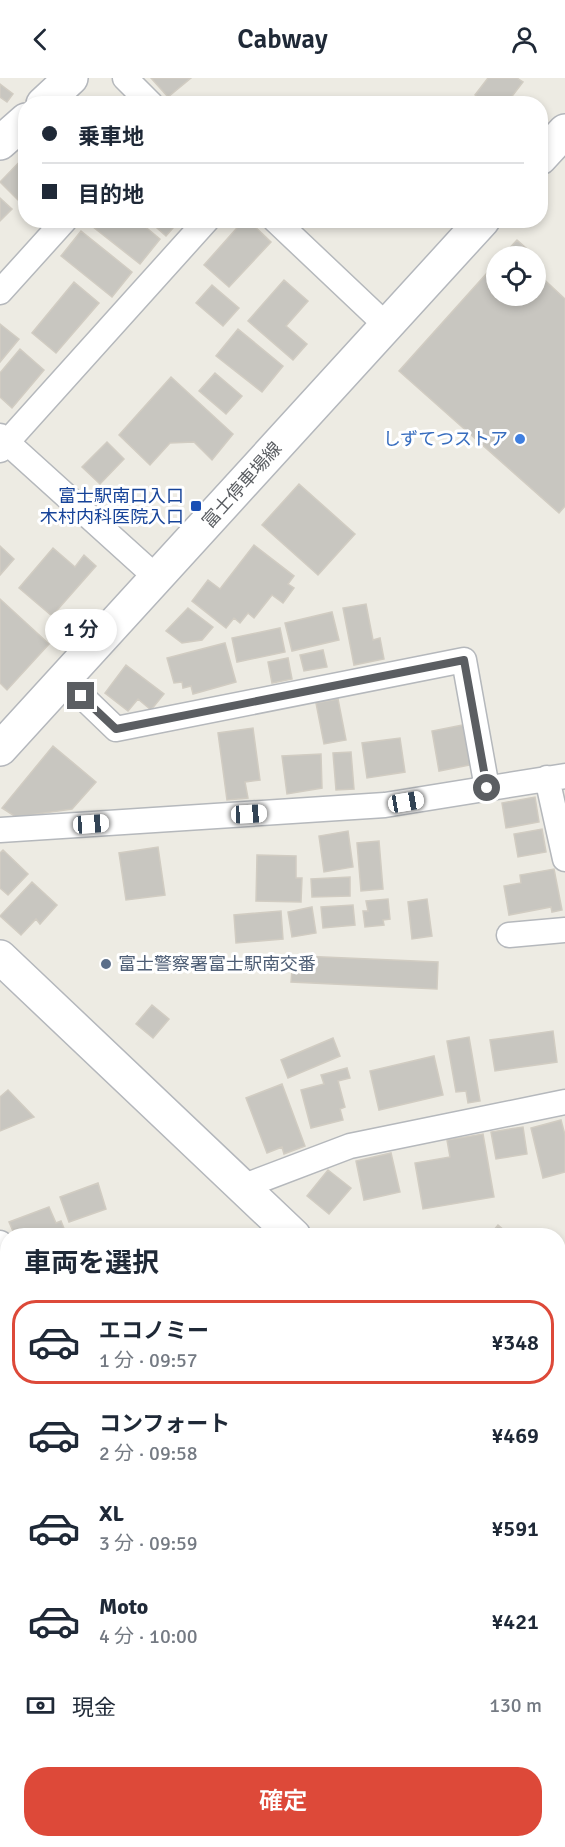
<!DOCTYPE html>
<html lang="ja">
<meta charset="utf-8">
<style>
body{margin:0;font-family:Signika,"Noto Sans JP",sans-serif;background:#f6f6f7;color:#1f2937;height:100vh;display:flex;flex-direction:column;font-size:22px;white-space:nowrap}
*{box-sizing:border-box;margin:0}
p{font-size:20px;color:#747a83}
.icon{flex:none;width:33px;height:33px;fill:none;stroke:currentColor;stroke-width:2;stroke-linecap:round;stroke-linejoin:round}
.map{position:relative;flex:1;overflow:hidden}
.drawer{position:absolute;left:0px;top:1150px;width:566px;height:620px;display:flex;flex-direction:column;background:#fff;border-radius:24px 24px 0 0;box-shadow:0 3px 9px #0003}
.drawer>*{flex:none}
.hud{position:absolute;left:18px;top:18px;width:530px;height:132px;border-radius:24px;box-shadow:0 3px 9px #0003;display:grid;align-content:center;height:132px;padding:0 24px;background:#fff}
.controls{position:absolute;left:486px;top:168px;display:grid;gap:12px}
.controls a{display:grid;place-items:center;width:60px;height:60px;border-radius:50%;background:#fff;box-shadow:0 3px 9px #0003;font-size:30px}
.end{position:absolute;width:27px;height:27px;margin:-14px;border:8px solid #5b5e62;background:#fff;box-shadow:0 0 0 3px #fff}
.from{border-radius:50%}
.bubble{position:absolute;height:42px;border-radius:21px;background:#fff;box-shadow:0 3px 9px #0003;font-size:20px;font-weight:600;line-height:42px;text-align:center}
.car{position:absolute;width:18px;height:36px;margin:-18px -9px;border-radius:8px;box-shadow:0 0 4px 2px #0007;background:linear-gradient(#fff 24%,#345 0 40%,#fff 0 76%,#345 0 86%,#fff 0)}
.hud b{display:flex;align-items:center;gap:21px;height:57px;font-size:22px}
.hud b+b{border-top:2px solid #e0e1e3}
.hud i{width:15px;height:15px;background:#1f2937}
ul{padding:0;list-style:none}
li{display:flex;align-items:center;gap:18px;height:84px;margin:0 12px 9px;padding:0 12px;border:3px solid transparent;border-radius:24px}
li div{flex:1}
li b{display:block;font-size:22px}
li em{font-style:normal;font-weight:600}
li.current{border-color:#dd4939}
li>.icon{width:54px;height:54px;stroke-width:1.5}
h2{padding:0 24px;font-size:27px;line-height:72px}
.pay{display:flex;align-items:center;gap:15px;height:66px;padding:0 24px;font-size:22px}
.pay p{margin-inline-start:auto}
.action{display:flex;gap:12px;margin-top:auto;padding:12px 24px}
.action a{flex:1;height:69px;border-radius:24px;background:#dd4939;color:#fff;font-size:24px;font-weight:600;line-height:69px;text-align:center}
header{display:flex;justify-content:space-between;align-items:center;height:78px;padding:0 24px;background:#fff;font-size:27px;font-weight:600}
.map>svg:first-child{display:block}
</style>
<header><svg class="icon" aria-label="back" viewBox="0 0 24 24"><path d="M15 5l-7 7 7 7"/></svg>Cabway<svg class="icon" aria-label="person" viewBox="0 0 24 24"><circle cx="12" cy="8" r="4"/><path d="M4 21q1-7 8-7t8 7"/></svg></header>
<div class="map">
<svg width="565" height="1769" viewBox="0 0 565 1769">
<rect width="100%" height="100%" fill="#edebe3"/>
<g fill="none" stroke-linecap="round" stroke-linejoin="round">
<path stroke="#a7d3f9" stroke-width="8" d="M0 1694 8 1695
M558 1740 565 1741"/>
</g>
<path fill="#c8c6c0" stroke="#d1ccc2" stroke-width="1.5" d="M151 0H191L168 19Z
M488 0H517L523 4 506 26H486L475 17Z
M0 6 13 16 7 24 0 19Z
M26 77V120L21 125 0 104Z
M0 120 12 131 0 143Z
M91 142H137L160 161 140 186 88 145Z
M148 142H180L166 158Z
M244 142H248L271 164 229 209 204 187Z
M81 153 132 194 112 219 61 178Z
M517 162 535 178H502Z
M496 185V218H536V194L565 221V428L559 435 399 293Z
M284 202 308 223 286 248 307 266 293 282 248 243Z
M74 204 99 225 56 275 32 255Z
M212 207 239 230 223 248 196 225Z
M0 246 19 261 0 284Z
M238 251 283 288 262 314 216 278Z
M20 271 44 292 12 330 0 319V295Z
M215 295 242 318 226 336 199 313Z
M171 299 233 356 212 382 194 364 170 365 150 387 119 357Z
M107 364 124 381 100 406 82 389Z
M299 406 355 456 318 497 262 447Z
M254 467 294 498 288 506 294 510 283 525 272 517 254 540 248 535 240 545 234 540 226 550 192 523 208 502 220 511Z
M0 468 14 481 0 497Z
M53 470 75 489 84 477 96 488 52 538 19 510Z
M0 521 49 566 7 612 0 605Z
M366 526 373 562 380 560 384 581 354 587 343 530Z
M188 530 213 549 202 562 182 565 166 553Z
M332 534 339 562 292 573 285 545Z
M280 550 285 574 237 584 232 560Z
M225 565 236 604 193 616 191 608 183 610 182 604 174 605 167 580Z
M323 572 327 589 304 593 300 577Z
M288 580 292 601 272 605 268 584Z
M126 587 164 616 151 632 138 621 128 633 105 615Z
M338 621 346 662 324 666 316 625Z
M468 646 475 686 439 693 432 653Z
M253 650 260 702 245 704 248 720 227 722 218 655Z
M400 660 405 694 367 700 362 665Z
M53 668 96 704 72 731 16 739 2 730Z
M351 674 354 711 336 712 333 675Z
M321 676 322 710 287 716 282 678Z
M535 719 539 744 506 750 502 725Z
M542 751 546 774 518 779 514 756Z
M348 753 353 789 324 794 319 758Z
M379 763 383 811 361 813 357 765Z
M158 769 165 817 126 822 119 775Z
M3 772 28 796 8 817 0 810V775Z
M257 777 296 778V800H302L301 824 256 823Z
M554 791 562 832 552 834 551 829 509 837 504 808 521 805 520 797Z
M350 799V818L312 819 311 801Z
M32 804 57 827 40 846 36 841 21 857 0 838Z
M388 821 390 841 383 842 384 847 365 849 363 833H368L366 823Z
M427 821 432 858 412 861 408 824Z
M353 827 355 847 323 850 321 829Z
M312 829 316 855 292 859 288 834Z
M281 833 283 861 236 865 234 837Z
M301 878 438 884 437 911 291 904 292 892 300 890Z
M152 927 169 941 153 960 136 946Z
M553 953 557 984 495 993 490 962Z
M469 959 480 1023 468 1025 466 1013 456 1014 447 963Z
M333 960 340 978 288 1000 281 982Z
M434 978 443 1017 379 1032 370 993Z
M347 990 350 1000 338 1003 345 1029 340 1031 343 1042 311 1050 301 1012 324 1006 321 997Z
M282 1006 305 1068 284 1076 282 1069 267 1075 246 1020Z
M8 1012 34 1039 0 1053V1019Z
M561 1042 565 1057V1094L543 1100 531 1050Z
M523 1049 527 1076 496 1081 491 1054Z
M483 1056 494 1119 423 1131 415 1085 450 1079 447 1062Z
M391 1075 400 1114 364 1122 356 1083Z
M328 1092 351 1110 329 1136 307 1118Z
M98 1105 106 1131 69 1144 60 1119Z
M49 1129 56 1145 61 1143 67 1158H15L9 1144Z
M498 1147 511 1158H489Z
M563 1201 565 1203V1263L558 1257V1207Z
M8 1218V1261L0 1263V1220Z
M8 1270V1309L0 1311V1272Z
M0 1396H8V1424L0 1422Z
M0 1435 8 1437V1467L0 1465Z
M565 1497V1536L558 1537V1498Z
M565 1578V1607L558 1608V1580Z
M565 1614V1647L558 1648V1615Z
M0 1630H8V1680H0Z
M25 1762H69V1769H25Z
M155 1762H212L213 1769H155Z
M348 1762V1767L361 1766V1769H295V1765L303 1762Z"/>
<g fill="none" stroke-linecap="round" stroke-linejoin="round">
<g stroke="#b5b8bc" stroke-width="27">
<path id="street" d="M125 0 151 26
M275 142 387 248
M0 214 65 142
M0 358 157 500
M0 372 207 142
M64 601 116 651 464 582 487 710
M547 700 565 781
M0 752 385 727 565 698
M509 857 565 852
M242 1109 350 1068 565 1024
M0 1165 8 1184
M0 1540 8 1544
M558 1554 565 1553
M0 1709 8 1710
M0 1744 5 1769
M141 1762 143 1769"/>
</g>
<g stroke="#b4b7bc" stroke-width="36">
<path id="secondary" d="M43 26 71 0
M0 65 26 42
M540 80 565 53
M0 671 483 142
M0 879 294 1158
M558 1407 565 1414"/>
</g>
<use href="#street" stroke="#fff" stroke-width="24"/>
<use href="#secondary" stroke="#fff" stroke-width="33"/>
</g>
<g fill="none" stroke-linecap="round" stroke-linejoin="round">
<path stroke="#5b5e62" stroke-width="8" d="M81 618 116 651 464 582 487 710"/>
</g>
<circle fill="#3f7fe0" stroke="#fff" stroke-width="2" cx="520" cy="361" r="6"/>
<rect fill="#1a4fb4" stroke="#fff" stroke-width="2" x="190" y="422" width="12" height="12" rx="3"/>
<circle fill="#5c6f8a" stroke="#fff" stroke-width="2" cx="106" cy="886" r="6"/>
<g text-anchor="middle" stroke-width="6" stroke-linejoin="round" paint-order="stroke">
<g font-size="18" fill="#366cbe" stroke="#fff" text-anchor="end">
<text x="508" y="367">しずてつストア</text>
</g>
<g font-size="18" fill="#5b5e62" stroke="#fff">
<text transform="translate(242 407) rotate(-48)" y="6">富士停車場線</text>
</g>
<g font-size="18" fill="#164399" stroke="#fff" text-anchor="end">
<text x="184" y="424">富士駅南口入口<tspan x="184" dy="21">木村内科医院入口</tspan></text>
</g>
<g font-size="18" fill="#4e5e75" stroke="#fff" text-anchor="start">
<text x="118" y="892">富士警察署富士駅南交番</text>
</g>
</g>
</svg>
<div class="controls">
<a><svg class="icon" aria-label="locate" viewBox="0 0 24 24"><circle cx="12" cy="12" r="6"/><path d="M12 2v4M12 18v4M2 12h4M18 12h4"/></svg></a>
</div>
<i class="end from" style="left:487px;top:710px"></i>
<i class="end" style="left:81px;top:618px"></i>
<div class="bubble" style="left:45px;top:531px;width:72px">1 分</div>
<i class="car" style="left:406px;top:724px;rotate:80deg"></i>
<i class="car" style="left:249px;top:736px;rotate:87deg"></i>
<i class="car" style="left:91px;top:746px;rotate:86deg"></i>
<div class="hud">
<b><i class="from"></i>乗車地</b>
<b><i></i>目的地</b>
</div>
<section class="drawer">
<h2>車両を選択</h2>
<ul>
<li class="current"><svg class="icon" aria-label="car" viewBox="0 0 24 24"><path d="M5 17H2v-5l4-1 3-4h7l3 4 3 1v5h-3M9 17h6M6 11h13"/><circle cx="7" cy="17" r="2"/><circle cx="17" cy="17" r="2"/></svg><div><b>エコノミー</b><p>1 分 · 09:57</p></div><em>¥348</em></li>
<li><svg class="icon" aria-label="car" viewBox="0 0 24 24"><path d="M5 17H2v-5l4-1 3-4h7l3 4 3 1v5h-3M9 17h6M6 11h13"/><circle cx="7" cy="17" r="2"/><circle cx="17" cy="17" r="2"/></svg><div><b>コンフォート</b><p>2 分 · 09:58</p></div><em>¥469</em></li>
<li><svg class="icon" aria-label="car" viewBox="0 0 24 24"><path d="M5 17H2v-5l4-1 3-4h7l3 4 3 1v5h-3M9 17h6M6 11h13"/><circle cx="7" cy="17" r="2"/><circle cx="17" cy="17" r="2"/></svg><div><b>XL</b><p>3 分 · 09:59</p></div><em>¥591</em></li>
<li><svg class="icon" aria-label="car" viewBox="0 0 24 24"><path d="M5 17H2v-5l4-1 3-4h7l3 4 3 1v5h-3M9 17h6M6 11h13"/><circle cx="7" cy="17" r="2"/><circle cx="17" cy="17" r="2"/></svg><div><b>Moto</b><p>4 分 · 10:00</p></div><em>¥421</em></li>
</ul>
<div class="pay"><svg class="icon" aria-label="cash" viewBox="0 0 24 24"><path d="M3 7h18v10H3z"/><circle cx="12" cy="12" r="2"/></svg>現金<p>130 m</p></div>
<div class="action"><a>確定</a></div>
</section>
</div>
